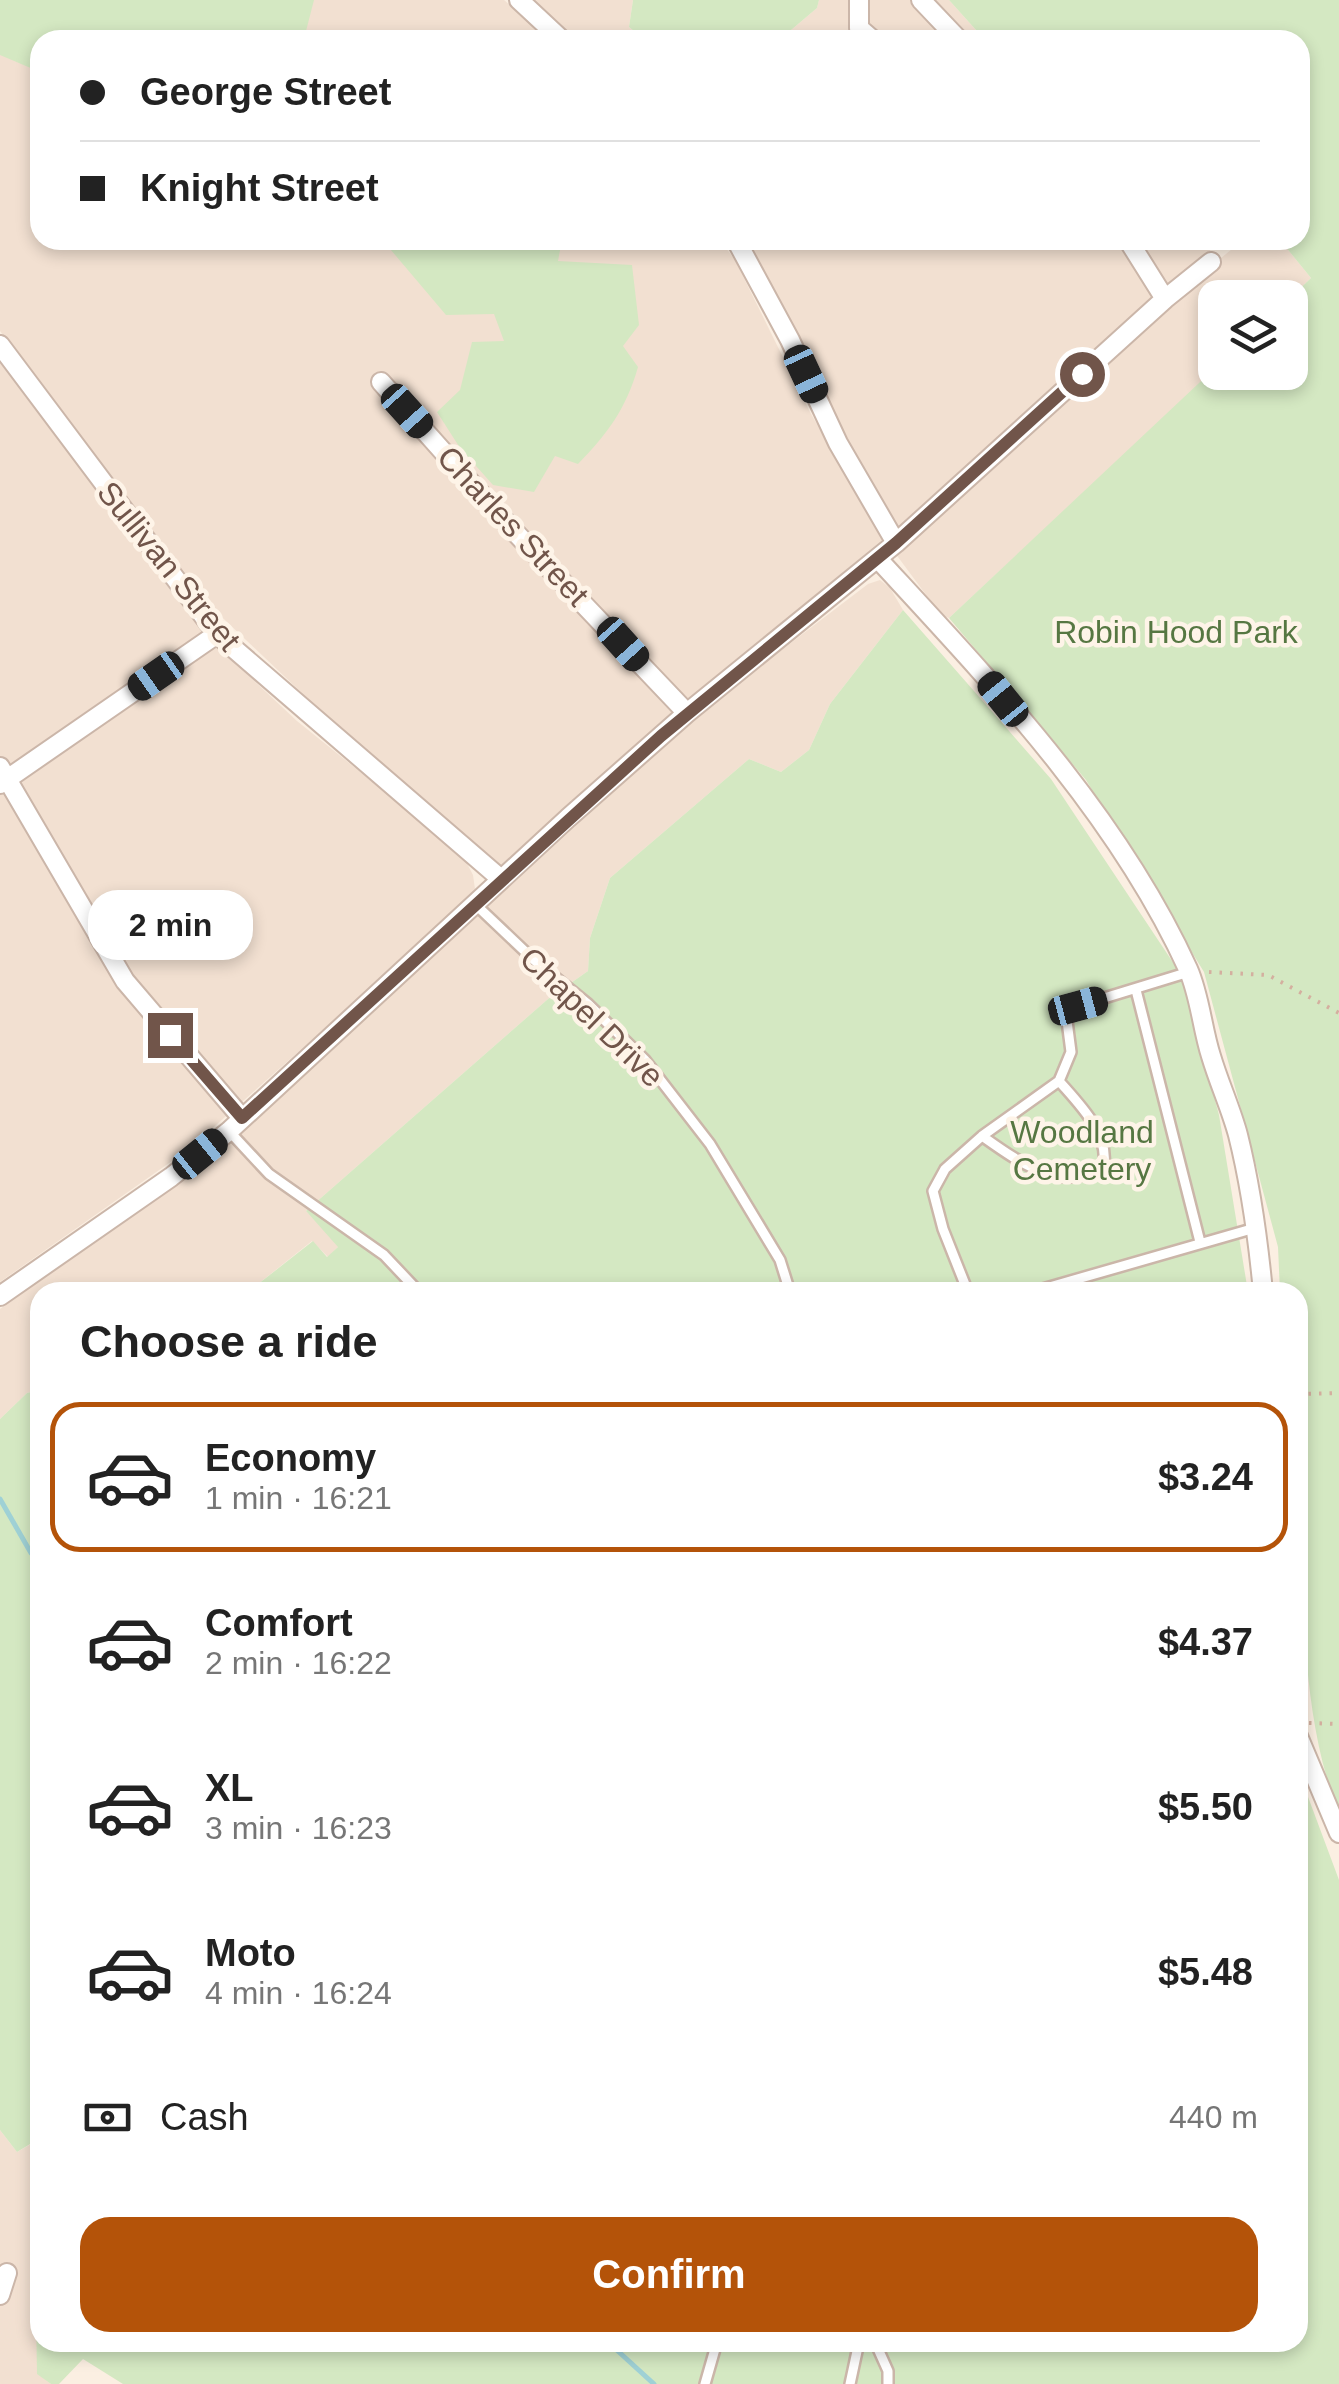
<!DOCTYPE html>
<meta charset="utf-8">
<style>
body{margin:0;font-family:Arial,sans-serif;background:#f6f6f6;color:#222;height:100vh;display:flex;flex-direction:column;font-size:38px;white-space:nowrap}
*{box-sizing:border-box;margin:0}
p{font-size:32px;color:#767676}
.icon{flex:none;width:55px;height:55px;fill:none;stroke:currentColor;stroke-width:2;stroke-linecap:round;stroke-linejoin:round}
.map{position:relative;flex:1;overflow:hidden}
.panel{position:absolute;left:30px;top:1282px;width:1278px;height:1070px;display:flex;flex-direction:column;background:#fff;border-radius:30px;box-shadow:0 5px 15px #0003}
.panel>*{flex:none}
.hud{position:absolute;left:30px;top:30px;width:1280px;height:220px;border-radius:30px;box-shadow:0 5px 15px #0003;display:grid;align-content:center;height:220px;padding:0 50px;background:#fff}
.fabs{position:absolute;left:1198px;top:280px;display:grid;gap:20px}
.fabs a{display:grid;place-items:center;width:110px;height:110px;border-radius:20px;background:#fff;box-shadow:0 5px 15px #0003;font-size:50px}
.end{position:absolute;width:45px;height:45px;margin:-22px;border:12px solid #71554a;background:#fff;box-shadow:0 0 0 5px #fff}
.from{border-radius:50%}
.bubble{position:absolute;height:70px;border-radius:30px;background:#fff;box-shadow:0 5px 15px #0003;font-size:32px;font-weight:600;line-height:70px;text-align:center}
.car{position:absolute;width:30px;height:60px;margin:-30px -15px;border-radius:12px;box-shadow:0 0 8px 2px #0007;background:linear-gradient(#222 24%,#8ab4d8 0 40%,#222 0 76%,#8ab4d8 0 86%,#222 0)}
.hud b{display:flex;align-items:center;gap:35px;height:95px;font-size:38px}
.hud b+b{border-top:2px solid #e0e0e0}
.hud i{width:25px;height:25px;background:#222}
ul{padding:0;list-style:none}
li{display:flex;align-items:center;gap:30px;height:150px;margin:0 20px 15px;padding:0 30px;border:5px solid transparent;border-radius:30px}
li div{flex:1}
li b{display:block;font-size:38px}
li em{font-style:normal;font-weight:600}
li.selected{border-color:#b45309}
li>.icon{width:90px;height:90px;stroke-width:1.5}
h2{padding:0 50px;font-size:45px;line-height:120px}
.pay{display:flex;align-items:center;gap:25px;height:110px;padding:0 50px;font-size:38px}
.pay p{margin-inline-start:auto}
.cta{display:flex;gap:20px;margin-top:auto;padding:20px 50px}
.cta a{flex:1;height:115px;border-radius:30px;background:#b45309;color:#fff;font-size:40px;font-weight:600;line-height:115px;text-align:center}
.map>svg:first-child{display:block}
</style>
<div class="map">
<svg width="1339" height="2384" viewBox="0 0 1339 2384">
<rect width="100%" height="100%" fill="#fbefe2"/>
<path fill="#f2e0d1" d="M0 0H504L550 40H40V240H720L735 260 810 412 882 540 671 715 503 867 344 733 207 603 0 331Z
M529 0H633L629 27 645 40H571Z
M819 0H949L985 40H786L784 36 817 8Z
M746 240H1208L1211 254 899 532 844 435Z
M1243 240H1280L1311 278 1290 298H1215V370L949 618 941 615 895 553 1176 295Z
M0 359 180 603 218 647 297 721 462 854 473 875 475 889 450 917 189 1149 0 1282Z
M880 580 890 588 903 610 830 704 809 750 781 772 749 759 610 878 590 938 588 971 548 999 306 1211 339 1246 328 1257 312 1241 248 1292H40V1390L27 1393 0 1419V1309L223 1149 699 713 868 584Z
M0 2130 17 2152 40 2139 37 2373 51 2384H0Z"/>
<path fill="#d4e8c2" d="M0 0H314L305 35 308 40H40V72L0 55Z
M633 0H819L817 8 784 36 786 40H645L629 27Z
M949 0H1339V1814C1317 1757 1310 1703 1305 1643 1293 1527 1298 1409 1298 1292H1280L1278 1247 1204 972 1086 780 949 618 1215 368V372H1290V298L1311 278 1280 240H1300V40H985Z
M356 240H562L558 261 632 265 639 325 623 346 638 367C626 409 608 433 578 464L555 456 534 492 493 485 460 448 437 412 460 390 472 342 504 341 494 314 446 315 385 243Z
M903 610 1051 779 1182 976 1219 1115 1248 1292H248L313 1241 327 1257 338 1247 306 1211 548 999 588 971 590 938 610 878 749 759 781 772 809 750 830 704Z
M40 1390V2138L17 2152 0 2130V1419L27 1393Z
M1298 1770 1339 1880V2384H123L83 2359 59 2384H51L37 2374 36 2315 40 2299V2342H1298Z"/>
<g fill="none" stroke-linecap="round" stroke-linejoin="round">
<path stroke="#9fd1d5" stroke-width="5" d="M0 1499 31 1553
M608 2342 654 2384"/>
<g stroke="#cbb6a9" stroke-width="14">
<path id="lane" d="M475 904 534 960 588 1004 645 1060 710 1144 780 1260 790 1292
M1136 990 1200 1242
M229 1131 269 1174 384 1255 419 1292
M982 1136C1016 1160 1065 1197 1104 1164 1108 1132 1079 1104 1059 1081
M968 1292 943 1229 933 1191 945 1169 982 1136 1059 1081 1071 1052 1067 1021 1078 1006 1189 972
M1032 1292 1255 1228
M875 2342 888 2371V2384
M705 2384 717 2342
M850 2384 859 2342"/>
</g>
<g stroke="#cbb6a9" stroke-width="22">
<path id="street" d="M519 0 562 40
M859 0V28L873 40
M921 0 959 40
M736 240 790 340 838 443 896 543
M1128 240 1165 299
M0 345 217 634 501 879
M381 382 512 529 687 713
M878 559C992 683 1117 813 1188 969 1200 996 1202 1028 1211 1056 1219 1083 1231 1109 1238 1135 1251 1187 1258 1239 1263 1292
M0 767 125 981 242 1118
M0 784 217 634
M0 1296 171 1177 229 1131 568 818 687 713 896 543 1165 299 1211 262
M1298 1736 1339 1833
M0 2295 7 2273"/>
</g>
<path stroke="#d4af9f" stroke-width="4" stroke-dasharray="2.5 8" stroke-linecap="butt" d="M1209 972 1268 975 1339 1013
M1298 1394 1339 1393
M1309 1723 1339 1724"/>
<use href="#lane" stroke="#fff" stroke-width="9"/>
<use href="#street" stroke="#fff" stroke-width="18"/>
</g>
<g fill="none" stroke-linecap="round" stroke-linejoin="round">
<path stroke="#71554a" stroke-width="12" d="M170 1035 242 1118 661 736 896 543 1082 374"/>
</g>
<g text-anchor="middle" stroke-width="9" stroke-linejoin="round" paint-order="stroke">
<g font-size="32" fill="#71554a" stroke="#fef4e8">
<text transform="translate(513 526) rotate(47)" y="11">Charles Street</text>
<text transform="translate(169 566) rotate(51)" y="11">Sullivan Street</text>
<text transform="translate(592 1017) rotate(44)" y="11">Chapel Drive</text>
</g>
<g font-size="32" fill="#567742" stroke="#fef4e8">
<text x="1176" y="643">Robin Hood Park</text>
<text x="1082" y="1143">Woodland<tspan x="1082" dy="37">Cemetery</tspan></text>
</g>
</g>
</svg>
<div class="fabs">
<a><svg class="icon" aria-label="layers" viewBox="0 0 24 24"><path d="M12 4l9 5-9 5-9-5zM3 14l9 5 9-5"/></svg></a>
</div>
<i class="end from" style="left:1082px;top:374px"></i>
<i class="end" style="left:170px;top:1035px"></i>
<div class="bubble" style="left:88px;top:890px;width:165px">2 min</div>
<i class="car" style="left:806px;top:374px;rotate:155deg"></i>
<i class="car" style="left:407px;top:411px;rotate:138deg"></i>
<i class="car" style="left:623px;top:644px;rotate:138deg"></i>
<i class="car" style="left:156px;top:676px;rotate:235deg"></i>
<i class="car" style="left:1003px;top:699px;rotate:321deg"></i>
<i class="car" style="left:1078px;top:1006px;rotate:75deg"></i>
<i class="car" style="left:200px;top:1154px;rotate:51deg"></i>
<div class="hud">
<b><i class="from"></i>George Street</b>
<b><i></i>Knight Street</b>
</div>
<section class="panel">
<h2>Choose a ride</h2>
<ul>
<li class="selected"><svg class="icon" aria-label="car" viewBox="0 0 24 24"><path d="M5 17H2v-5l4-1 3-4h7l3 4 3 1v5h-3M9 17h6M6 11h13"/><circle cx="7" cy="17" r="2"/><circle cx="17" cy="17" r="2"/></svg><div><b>Economy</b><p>1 min · 16:21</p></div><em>$3.24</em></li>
<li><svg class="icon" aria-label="car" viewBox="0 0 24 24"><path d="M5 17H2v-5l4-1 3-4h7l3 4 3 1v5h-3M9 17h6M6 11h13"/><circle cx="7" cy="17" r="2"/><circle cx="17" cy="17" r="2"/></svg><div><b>Comfort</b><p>2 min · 16:22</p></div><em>$4.37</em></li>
<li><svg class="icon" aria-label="car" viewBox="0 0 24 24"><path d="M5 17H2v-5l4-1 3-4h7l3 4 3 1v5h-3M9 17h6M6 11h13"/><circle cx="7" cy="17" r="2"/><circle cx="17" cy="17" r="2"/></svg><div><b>XL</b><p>3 min · 16:23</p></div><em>$5.50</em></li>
<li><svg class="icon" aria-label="car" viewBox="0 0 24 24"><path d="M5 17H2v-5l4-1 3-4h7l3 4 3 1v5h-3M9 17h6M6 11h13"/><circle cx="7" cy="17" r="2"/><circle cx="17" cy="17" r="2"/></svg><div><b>Moto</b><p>4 min · 16:24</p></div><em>$5.48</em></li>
</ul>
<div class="pay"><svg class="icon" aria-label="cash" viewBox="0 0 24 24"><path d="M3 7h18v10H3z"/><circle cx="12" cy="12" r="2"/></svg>Cash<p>440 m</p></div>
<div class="cta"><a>Confirm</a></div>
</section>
</div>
